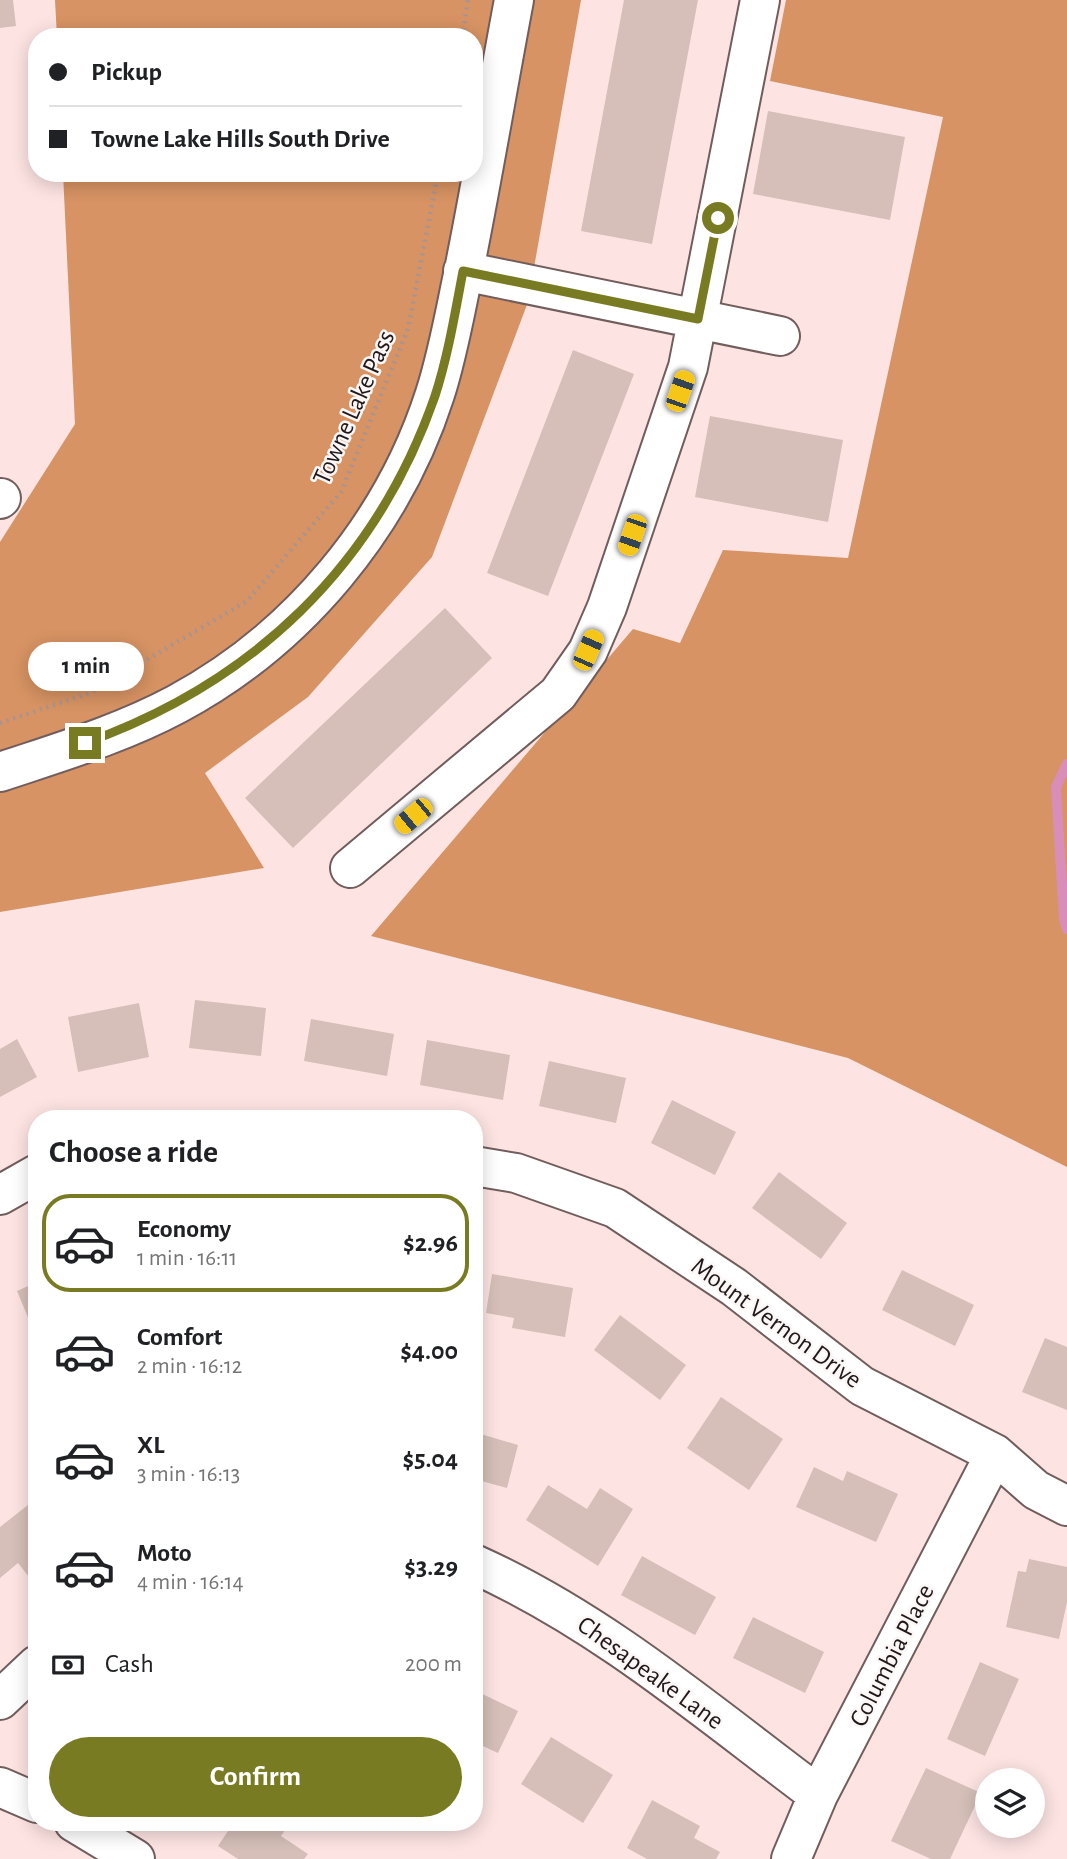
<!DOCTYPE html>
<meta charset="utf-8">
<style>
body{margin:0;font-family:"Alegreya Sans",sans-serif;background:#f6f6f6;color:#202124;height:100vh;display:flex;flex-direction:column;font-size:26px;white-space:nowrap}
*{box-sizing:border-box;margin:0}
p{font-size:23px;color:#757577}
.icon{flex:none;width:38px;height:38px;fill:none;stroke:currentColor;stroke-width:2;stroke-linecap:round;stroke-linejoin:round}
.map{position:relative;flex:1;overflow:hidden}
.drawer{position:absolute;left:28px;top:1110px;width:455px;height:721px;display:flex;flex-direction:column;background:#fff;border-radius:28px;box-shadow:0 4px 18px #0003}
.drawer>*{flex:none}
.hud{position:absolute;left:28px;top:28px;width:455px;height:154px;border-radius:28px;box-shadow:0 4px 18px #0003;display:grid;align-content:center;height:154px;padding:0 21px;background:#fff}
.buttons{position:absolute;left:975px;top:1768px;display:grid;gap:14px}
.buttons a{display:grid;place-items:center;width:70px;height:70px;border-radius:50%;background:#fff;box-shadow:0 4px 18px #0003;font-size:35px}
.end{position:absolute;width:32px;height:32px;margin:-16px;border:9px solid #797b23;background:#fff;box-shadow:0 0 0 4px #fff}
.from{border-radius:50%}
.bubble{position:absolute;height:49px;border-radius:24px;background:#fff;box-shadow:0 4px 18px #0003;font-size:23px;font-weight:700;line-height:49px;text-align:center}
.car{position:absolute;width:21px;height:42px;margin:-21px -10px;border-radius:9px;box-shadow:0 0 5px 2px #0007;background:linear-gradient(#f5c518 24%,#345 0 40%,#f5c518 0 76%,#345 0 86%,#f5c518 0)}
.hud b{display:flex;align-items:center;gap:24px;height:66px;font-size:26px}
.hud b+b{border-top:2px solid #e0e0e0}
.hud i{width:18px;height:18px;background:#202124}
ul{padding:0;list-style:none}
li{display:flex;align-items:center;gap:21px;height:98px;margin:0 14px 10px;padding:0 7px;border:4px solid transparent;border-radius:28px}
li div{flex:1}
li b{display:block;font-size:26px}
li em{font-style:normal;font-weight:700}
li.active{border-color:#797b23}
li>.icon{width:63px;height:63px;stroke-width:1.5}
h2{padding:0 21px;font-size:32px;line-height:84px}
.pay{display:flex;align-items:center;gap:18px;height:77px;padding:0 21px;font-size:26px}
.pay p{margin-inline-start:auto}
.button{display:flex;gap:14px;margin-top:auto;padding:14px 21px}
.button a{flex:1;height:80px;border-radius:42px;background:#797b23;color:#fff;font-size:28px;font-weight:700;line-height:80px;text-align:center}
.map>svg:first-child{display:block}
</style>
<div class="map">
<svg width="1067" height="1859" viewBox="0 0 1067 1859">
<rect width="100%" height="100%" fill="#fde4e3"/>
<path fill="#d79363" d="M55 0H581L528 302 432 557 308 697 205 773 264 868 0 912V542L75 424 63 173H474V37H57Z
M786 0H1067V1167L848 1058 371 936 633 629 680 643 723 550 848 558 943 117 770 81Z"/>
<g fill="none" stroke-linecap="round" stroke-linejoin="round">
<path stroke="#d88eb9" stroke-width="10" d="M1067 764 1056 787 1064 919 1067 929"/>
</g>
<path fill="#d5bfb8" d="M0 0H13L16 26 0 28Z
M624 0H698L652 244 581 231Z
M768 111 905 137 890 220 753 194Z
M573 350 634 374 548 596 487 573Z
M710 416 843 440 828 522 695 497Z
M445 608 492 658 293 848 245 798Z
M195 1000 266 1008 261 1056 189 1048Z
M139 1003 149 1057 78 1072 68 1017Z
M311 1019 394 1034 387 1076 304 1061Z
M17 1039 37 1077 0 1097V1049Z
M427 1040 510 1055 503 1100 420 1085Z
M549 1061 626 1078 616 1123 539 1106Z
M672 1100 736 1132 715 1175 651 1143Z
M779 1172 847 1223 821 1259 752 1208Z
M902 1270 974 1305 955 1346 882 1310Z
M492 1274 573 1288 565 1337 512 1328 514 1318 486 1313Z
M37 1282V1325L32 1327 17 1291Z
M620 1315 686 1365 660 1400 594 1350Z
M1045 1338 1067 1347V1410L1022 1392Z
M721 1397 783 1439 749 1490 687 1448Z
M474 1432 518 1445 507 1488 474 1479Z
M814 1467 843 1481 847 1471 898 1494 876 1542 796 1507Z
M548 1485 587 1509 600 1488 633 1509 598 1566 526 1520Z
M33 1501 37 1506V1571L29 1577 18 1563 0 1578V1527Z
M642 1556 716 1597 695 1635 621 1595Z
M1029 1559 1067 1567V1602L1059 1639 1006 1627 1018 1571 1026 1572Z
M753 1617 824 1652 805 1693 733 1658Z
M980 1662 1019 1679 985 1756 947 1739Z
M474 1690 518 1711 498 1753 474 1742Z
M551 1737 613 1775 583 1823 521 1784Z
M926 1768 981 1793 950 1859H931L891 1841Z
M652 1800 700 1826 694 1838 720 1852 716 1859H647L627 1848Z
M234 1822H282L288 1826 281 1836 308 1854 304 1859H238L218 1846Z"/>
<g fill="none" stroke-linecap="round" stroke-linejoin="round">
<g stroke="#725d5d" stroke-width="42">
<path id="minor" d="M463 271 780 336
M0 499 1 498
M0 772C60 752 121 734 177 704 298 639 393 525 435 394 448 354 455 312 464 270 482 181 497 90 514 0
M350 868 558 694 588 651 607 607 688 367 760 0
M474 1166 516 1173 615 1208 734 1287 862 1386 995 1454 1036 1490 1067 1506
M0 1195 37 1174
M474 1564C601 1621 707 1712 818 1795
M0 1700 37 1665
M0 1787 37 1803
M74 1822 135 1859
M791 1859 818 1795 995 1454"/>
</g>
<path stroke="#a69494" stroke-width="4.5" stroke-dasharray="2 5" stroke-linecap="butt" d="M462 37 468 0
M0 723 90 693 247 601 341 492 408 329 438 173"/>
<use href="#minor" stroke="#fff" stroke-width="38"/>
</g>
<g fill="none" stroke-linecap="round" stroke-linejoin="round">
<path stroke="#797b23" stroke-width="9" d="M85 743C253 683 376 566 435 396 448 356 455 313 463 271L698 319 718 218"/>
</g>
<g text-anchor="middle" stroke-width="5" stroke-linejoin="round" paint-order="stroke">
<g font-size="26" fill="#211919" stroke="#fcf7f7">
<text transform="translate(353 407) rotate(-66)" y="9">Towne Lake Pass</text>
<text transform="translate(777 1322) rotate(36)" y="9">Mount Vernon Drive</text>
<text transform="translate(891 1655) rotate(-63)" y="9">Columbia Place</text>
<text transform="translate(651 1672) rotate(36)" y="9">Chesapeake Lane</text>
</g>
</g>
</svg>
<div class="buttons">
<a><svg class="icon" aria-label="layers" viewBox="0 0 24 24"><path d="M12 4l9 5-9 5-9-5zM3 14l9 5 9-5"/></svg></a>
</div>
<i class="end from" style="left:718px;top:218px"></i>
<i class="end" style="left:85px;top:743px"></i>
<div class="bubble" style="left:28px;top:642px;width:116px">1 min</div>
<i class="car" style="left:680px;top:391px;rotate:19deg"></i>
<i class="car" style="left:632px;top:535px;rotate:199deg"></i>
<i class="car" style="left:588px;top:650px;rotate:24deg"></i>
<i class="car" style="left:413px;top:816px;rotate:230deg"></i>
<div class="hud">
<b><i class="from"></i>Pickup</b>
<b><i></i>Towne Lake Hills South Drive</b>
</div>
<section class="drawer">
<h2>Choose a ride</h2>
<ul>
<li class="active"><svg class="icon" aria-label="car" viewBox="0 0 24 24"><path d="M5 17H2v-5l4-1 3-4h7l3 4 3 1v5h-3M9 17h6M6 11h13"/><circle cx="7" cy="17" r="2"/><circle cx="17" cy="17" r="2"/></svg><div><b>Economy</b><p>1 min · 16:11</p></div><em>$2.96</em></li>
<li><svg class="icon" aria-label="car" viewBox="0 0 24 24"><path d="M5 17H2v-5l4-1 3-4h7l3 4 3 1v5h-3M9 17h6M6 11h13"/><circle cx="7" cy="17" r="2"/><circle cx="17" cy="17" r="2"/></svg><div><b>Comfort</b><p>2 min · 16:12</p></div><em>$4.00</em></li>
<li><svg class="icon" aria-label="car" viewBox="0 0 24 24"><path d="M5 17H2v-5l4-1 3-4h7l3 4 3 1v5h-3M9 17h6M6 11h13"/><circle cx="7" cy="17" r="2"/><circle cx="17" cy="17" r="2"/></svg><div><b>XL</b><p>3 min · 16:13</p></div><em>$5.04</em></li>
<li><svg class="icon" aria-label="car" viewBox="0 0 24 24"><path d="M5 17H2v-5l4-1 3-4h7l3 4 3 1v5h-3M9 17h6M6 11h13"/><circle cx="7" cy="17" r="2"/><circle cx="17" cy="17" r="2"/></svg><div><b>Moto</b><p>4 min · 16:14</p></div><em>$3.29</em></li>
</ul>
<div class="pay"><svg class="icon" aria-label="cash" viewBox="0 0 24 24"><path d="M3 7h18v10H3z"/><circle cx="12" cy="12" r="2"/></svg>Cash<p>200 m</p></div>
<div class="button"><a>Confirm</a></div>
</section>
</div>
